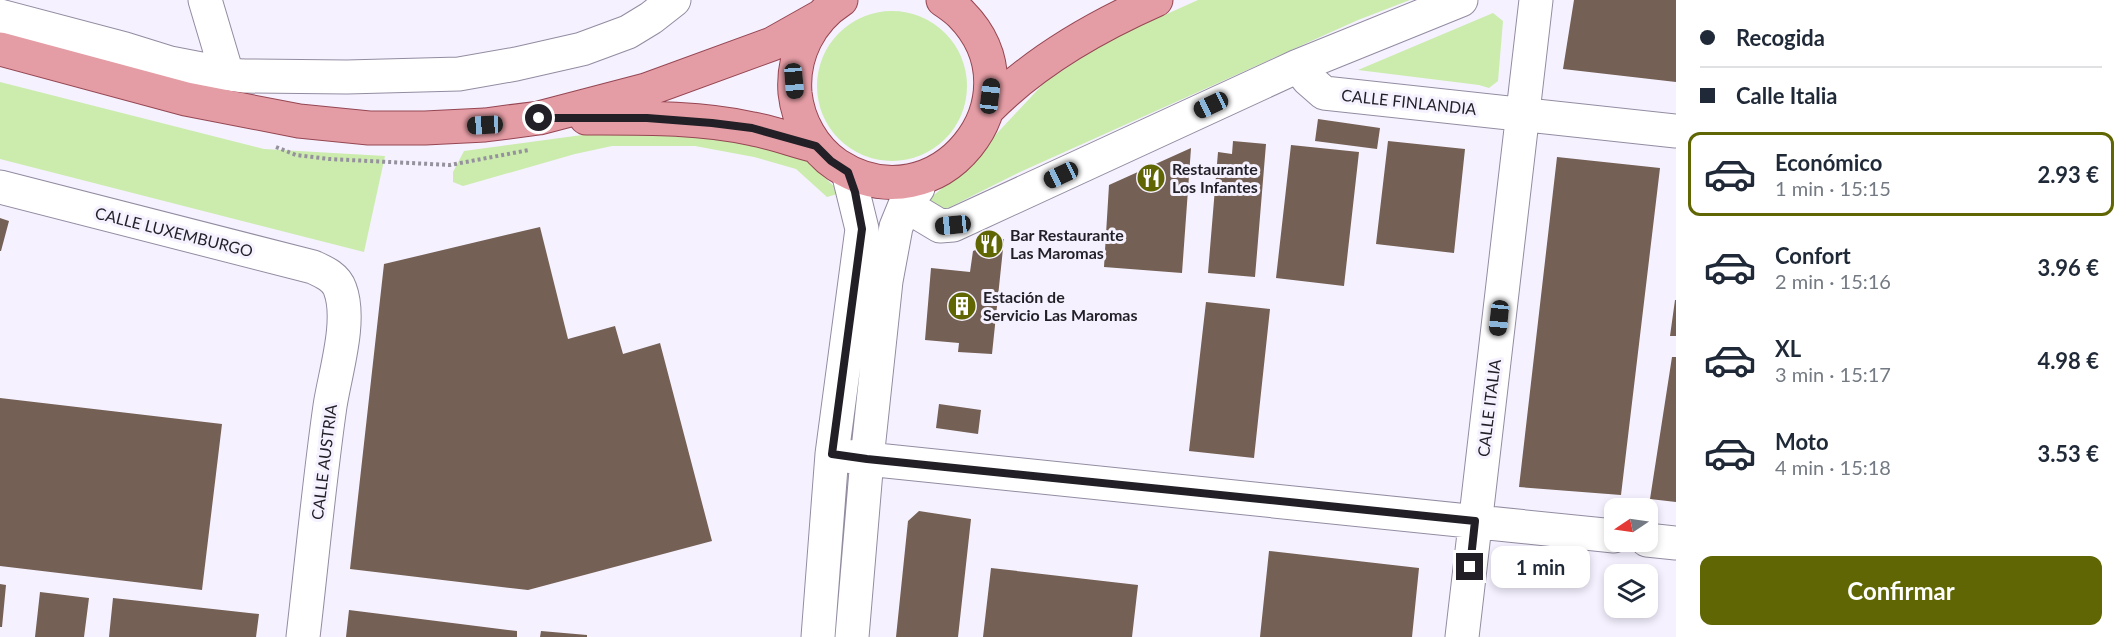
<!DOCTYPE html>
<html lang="es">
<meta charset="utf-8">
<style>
body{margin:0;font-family:Lato,sans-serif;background:#f2f2f3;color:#1f2937;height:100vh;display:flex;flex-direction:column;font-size:22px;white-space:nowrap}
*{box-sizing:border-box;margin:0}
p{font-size:20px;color:#747a83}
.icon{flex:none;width:33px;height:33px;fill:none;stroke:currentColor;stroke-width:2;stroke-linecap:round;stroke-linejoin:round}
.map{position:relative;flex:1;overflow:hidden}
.side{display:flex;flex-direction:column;background:#fff;width:450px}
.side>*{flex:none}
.hud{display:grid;align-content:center;height:132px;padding:0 24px;background:#fff}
.needle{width:39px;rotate:257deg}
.tools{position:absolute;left:1604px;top:498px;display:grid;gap:12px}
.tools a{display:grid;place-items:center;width:54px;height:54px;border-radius:12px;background:#fff;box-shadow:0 3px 9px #0003;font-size:30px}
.end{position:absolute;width:27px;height:27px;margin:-14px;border:8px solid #221f27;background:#fff;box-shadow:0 0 0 3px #fff}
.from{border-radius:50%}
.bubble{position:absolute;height:42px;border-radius:12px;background:#fff;box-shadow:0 3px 9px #0003;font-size:20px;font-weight:700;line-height:42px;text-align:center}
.car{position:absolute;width:18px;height:36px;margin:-18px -9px;border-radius:8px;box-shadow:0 0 4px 2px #0007;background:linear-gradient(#222 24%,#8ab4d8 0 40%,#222 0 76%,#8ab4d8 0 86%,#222 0)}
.hud b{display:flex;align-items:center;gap:21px;height:57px;font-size:22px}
.hud b+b{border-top:2px solid #e0e1e3}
.hud i{width:15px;height:15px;background:#1f2937}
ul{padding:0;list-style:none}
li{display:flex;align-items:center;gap:18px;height:84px;margin:0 12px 9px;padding:0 12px;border:3px solid transparent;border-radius:12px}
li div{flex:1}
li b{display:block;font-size:22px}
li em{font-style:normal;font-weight:700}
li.active{border-color:#606604}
li>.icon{width:54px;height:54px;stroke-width:1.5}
.button{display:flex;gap:12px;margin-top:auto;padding:12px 24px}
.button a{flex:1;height:69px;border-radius:12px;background:#606604;color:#fff;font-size:24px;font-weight:700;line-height:69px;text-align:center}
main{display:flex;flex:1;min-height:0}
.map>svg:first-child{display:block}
</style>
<main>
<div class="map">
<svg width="1676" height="637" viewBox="0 0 1676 637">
<rect width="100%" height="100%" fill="#f5f1ff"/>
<path fill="#cbecad" d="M1198 0H1410L1358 20 1020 172 942 211 929 199 958 175 1045 82 1109 40Z
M817 86a75 75 0 1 1 150 0a75 75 0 1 1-150 0Z
M1493 13 1503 21 1498 81 1489 88 1479 85 1358 70Z
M0 82 264 149 385 156 364 252 0 159Z
M612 131 726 135 800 154 841 193 827 197 796 169 754 157 695 146H612L575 154 463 186 453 182V172L464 151Z"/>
<path fill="#746054" d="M1574 0H1676V82L1563 69Z
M1318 119 1380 128 1377 149 1315 141Z
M1233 141 1266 144 1255 277 1208 273 1218 152 1232 154Z
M1388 141 1465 149 1454 253 1376 244Z
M1291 145 1359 152 1344 286 1276 278Z
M1191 148 1182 273 1104 267 1109 185Z
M1557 157 1660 168 1621 495 1519 487Z
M0 218 9 221 1 251H0Z
M540 227 568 339 615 326 623 354 660 343 712 541 528 590 350 569 384 264Z
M1004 239 992 354 958 352 959 343 925 340 931 268 970 272 973 251Z
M1675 300H1676V336H1670Z
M1206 302 1270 309 1254 458 1189 451Z
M1672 357H1676V502L1650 499Z
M0 398 222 424 202 590 0 566Z
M939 404 981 410 978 434 936 428Z
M919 511 971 519 958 637H896L908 521Z
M1269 551 1419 568 1412 637H1260Z
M991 568 1138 585 1132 637H983Z
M0 584 6 585 2 627H0Z
M40 592 89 598 84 637H35Z
M113 598 259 614 256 637H109Z
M349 610 517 631V637H346Z
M541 631 587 635V637H540Z"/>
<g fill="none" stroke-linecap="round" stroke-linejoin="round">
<g stroke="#938ca1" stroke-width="35">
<path id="minor" d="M205 0 227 74 243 76 347 77 459 74 516 64 582 49 628 32 651 18 674 0
M0 16 125 49 170 63 227 74
M1298 66 1308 79 1324 93 1676 131
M0 187 313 267C324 272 336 277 340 289 352 321 335 373 330 406 319 483 312 560 303 637
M905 205 940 226 953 225 1298 66 1461 0
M832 454 867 459 1614 536
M1647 540 1676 543
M818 637 832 454 862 229 848 172
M852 637 867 459 886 281 896 227 905 205 918 188
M1462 637 1536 0"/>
</g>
<g stroke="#954652" stroke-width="35">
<path id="major" d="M841 0C810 20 792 55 795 93 798 121 813 149 837 165 937 230 1044 98 961 14 956 9 949 4 943 0
M0 49 186 99 299 121 369 128H425L485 125 539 118 646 90 772 44 820 17
M988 109C1035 61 1095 27 1156 0
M586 118C640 118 700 117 753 129 775 133 795 141 816 146"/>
</g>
<path stroke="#96929d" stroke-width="4" stroke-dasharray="3 3" stroke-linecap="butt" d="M276 147 296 155 329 159 450 165 529 150"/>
<use href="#minor" stroke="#fff" stroke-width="33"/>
<use href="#major" stroke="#e59da5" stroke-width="33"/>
</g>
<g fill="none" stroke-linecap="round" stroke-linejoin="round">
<path stroke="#221f27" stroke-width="8" d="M539 118H647L712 123 752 128 816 146 831 161 848 172 855 192 862 229 832 454 867 459 1475 521 1470 567"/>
</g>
<defs>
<g id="restaurant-disc" transform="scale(1.5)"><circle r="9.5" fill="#606604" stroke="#f5f1ff"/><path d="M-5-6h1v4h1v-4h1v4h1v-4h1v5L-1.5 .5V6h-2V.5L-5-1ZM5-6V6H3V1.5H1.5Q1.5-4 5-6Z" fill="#fff"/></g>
<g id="building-disc" transform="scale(1.5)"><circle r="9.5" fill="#606604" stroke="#f5f1ff"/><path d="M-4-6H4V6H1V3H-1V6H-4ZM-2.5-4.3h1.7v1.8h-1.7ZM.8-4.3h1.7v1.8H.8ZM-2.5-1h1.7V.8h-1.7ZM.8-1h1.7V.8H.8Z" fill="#fff"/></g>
</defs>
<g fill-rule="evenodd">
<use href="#restaurant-disc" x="1151" y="178"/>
<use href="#restaurant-disc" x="989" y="244"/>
<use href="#building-disc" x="962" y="306"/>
</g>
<g text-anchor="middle" stroke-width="6" stroke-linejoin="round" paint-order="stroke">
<g font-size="16" fill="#221f27" stroke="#f5f1ff">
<text transform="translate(1409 102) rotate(6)" y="6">CALLE FINLANDIA</text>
<text transform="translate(174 232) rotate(14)" y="6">CALLE LUXEMBURGO</text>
<text transform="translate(1489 408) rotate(-83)" y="6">CALLE ITALIA</text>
<text transform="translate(324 462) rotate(-83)" y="6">CALLE AUSTRIA</text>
</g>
<g font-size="16" font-weight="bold" fill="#221f27" stroke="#f5f1ff" text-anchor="start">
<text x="1172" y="175">Restaurante<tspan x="1172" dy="18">Los Infantes</tspan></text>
<text x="1010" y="241">Bar Restaurante<tspan x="1010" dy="18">Las Maromas</tspan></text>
<text x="983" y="303">Estación de<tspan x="983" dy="18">Servicio Las Maromas</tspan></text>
</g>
</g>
</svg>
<div class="tools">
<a><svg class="needle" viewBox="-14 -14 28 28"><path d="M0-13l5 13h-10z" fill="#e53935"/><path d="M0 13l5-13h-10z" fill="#747a83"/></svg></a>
<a><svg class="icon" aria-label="layers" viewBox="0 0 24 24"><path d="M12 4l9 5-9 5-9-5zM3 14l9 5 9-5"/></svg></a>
</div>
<i class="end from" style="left:539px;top:118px"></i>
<i class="end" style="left:1470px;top:567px"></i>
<div class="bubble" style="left:1491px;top:546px;width:99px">1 min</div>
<i class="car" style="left:794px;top:81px;rotate:175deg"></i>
<i class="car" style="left:990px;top:96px;rotate:7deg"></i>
<i class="car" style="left:1211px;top:105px;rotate:245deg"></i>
<i class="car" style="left:485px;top:125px;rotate:267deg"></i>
<i class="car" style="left:1061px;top:175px;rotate:245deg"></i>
<i class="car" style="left:953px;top:225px;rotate:264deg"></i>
<i class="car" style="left:1499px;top:318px;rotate:186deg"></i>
</div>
<section class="side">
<div class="hud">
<b><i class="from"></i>Recogida</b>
<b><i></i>Calle Italia</b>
</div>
<ul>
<li class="active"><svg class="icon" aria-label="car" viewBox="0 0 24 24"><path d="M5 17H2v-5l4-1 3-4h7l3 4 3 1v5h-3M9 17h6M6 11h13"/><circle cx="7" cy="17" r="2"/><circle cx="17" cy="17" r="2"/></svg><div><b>Económico</b><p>1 min · 15:15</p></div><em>2.93 €</em></li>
<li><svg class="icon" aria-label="car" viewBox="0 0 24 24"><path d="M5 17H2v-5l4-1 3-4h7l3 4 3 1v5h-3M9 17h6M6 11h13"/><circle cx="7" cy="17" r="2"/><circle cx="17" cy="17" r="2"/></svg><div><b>Confort</b><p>2 min · 15:16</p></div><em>3.96 €</em></li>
<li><svg class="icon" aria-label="car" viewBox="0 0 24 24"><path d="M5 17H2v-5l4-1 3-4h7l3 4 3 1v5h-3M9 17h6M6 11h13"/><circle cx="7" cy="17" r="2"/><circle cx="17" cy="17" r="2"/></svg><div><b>XL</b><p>3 min · 15:17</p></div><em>4.98 €</em></li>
<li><svg class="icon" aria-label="car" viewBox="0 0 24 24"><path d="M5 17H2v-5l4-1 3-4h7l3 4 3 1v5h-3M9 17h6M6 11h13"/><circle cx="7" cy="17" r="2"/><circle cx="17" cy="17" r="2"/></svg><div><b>Moto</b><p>4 min · 15:18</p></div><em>3.53 €</em></li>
</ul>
<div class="button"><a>Confirmar</a></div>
</section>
</main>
